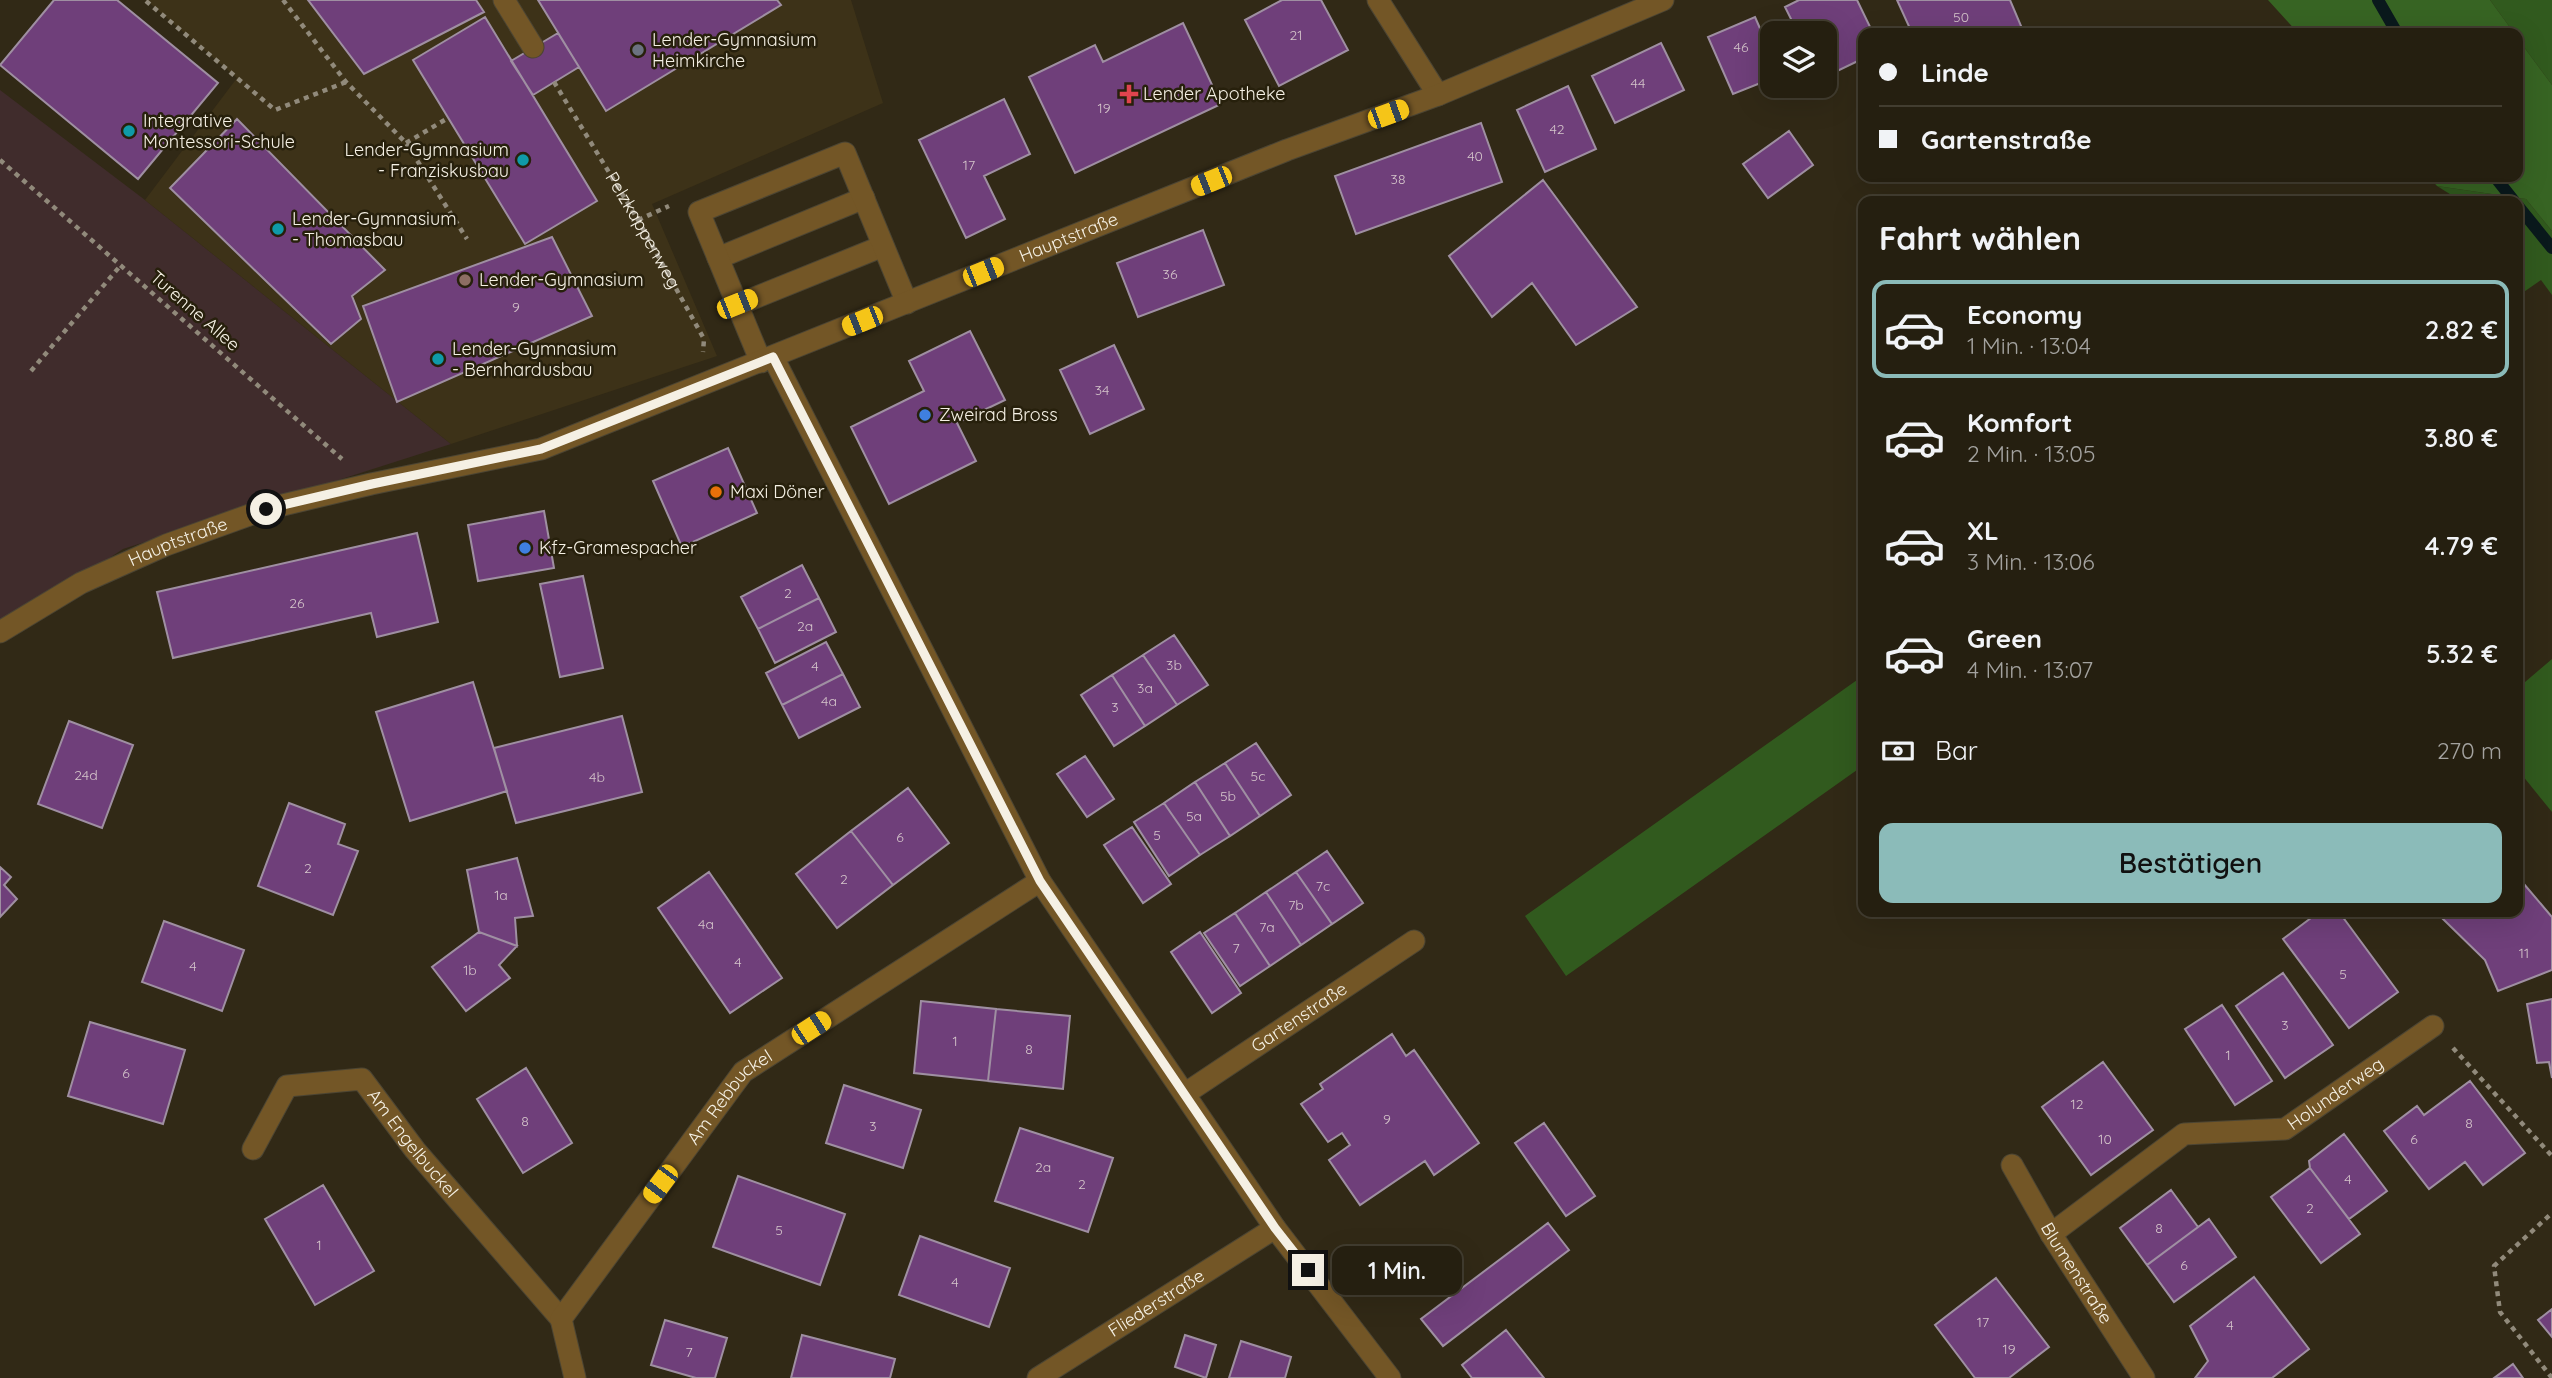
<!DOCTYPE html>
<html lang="de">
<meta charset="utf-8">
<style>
body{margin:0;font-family:Quicksand,sans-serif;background:#2d2719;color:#f1f3f6;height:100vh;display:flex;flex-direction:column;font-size:26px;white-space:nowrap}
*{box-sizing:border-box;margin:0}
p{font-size:23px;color:#a3a29f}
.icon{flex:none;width:38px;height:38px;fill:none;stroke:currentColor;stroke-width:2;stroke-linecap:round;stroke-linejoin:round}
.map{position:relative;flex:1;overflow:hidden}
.sheet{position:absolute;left:1858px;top:196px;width:665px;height:721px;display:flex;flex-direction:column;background:#251f10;border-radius:14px;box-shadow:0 7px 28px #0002,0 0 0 2px #423d30}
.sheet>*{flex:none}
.top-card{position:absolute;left:1858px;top:28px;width:665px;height:154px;border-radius:14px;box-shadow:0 7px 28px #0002,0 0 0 2px #423d30;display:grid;align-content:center;height:154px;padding:0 21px;background:#251f10}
.controls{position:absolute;left:1760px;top:21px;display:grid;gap:14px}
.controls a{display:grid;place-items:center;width:77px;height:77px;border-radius:14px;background:#251f10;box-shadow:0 7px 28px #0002,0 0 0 2px #423d30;font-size:35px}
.end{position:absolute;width:32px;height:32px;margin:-16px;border:9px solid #f5f0e4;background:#111;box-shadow:0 0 0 4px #111}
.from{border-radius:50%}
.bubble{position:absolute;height:49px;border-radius:14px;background:#251f10;box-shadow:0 7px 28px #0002,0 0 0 2px #423d30;font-size:23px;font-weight:600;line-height:49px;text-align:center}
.car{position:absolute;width:21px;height:42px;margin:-21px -10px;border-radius:9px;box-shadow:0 0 5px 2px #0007;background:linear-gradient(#f5c518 24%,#345 0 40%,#f5c518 0 76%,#345 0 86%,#f5c518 0)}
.top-card b{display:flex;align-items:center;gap:24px;height:66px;font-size:26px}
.top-card b+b{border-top:2px solid #423d30}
.top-card i{width:18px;height:18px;background:#f1f3f6}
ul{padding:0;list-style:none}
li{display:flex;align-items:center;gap:21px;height:98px;margin:0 14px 10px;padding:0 7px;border:4px solid transparent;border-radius:14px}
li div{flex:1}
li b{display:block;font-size:26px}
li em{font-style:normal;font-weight:600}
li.on{border-color:#8bbbb9}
li>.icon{width:63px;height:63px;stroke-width:1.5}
h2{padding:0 21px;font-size:32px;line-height:84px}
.pay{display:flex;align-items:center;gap:18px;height:77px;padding:0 21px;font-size:26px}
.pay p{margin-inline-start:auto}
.primary-button{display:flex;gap:14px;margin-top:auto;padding:14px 21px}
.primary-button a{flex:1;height:80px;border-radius:14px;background:#8bbbb9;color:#111;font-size:28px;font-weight:600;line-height:80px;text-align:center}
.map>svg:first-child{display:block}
</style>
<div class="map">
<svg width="2552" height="1378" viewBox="0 0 2552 1378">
<rect width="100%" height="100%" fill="#312916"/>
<path fill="#402c2c" d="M0 90 145 200 451 444 123 549 0 630Z"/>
<path fill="#3d3218" d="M146 0H851L883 103 652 204 717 356 451 444 145 200 237 78Z"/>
<path fill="#315a1e" d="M2490 0H2552V85L2518 39V33H2514Z
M2437 186 2526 199 2552 231V295L2541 280 2518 296V201H2461Z
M2552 659V812L2518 770V688Z
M1864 675V765L1566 976 1525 916Z"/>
<path fill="#376423" d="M2268 0H2490L2514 33H2298Z
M2518 39 2552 85V231L2526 199 2437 186 2429 177H2518Z"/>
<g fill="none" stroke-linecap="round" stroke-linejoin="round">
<path stroke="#0a191c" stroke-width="12" d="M2378 0 2397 33
M2495 177 2514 201
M2518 206 2552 248"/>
</g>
<path fill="#6f3f7a" stroke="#9f8fa2" stroke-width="2" d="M54 0H117L218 83 138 179 0 65Z
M308 0H476L484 12 364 74Z
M538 0H777L781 5 606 111Z
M1282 0H1321L1348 50 1279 86 1245 20Z
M1799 0H1857L1873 33H1864V58L1825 77V33H1798L1785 7Z
M1897 0H2010L2024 33H1912Z
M485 17 597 201 525 244 413 60Z
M1755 17 1773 58V78L1733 94 1708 37Z
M1183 23 1221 104 1075 173 1029 77 1095 45 1103 62Z
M558 33 579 67 533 95 511 61Z
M1661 43 1684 90 1615 123 1592 76Z
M1568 86 1596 149 1545 172 1517 110Z
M1004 99 1030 154 984 176 1005 219 966 238 919 140Z
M237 119 385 270 352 296 361 319 331 344 170 188Z
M1481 123 1502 182 1356 234 1335 176Z
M1789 131 1813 165 1768 198 1743 164Z
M1543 180 1637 307 1576 345 1532 283 1492 317 1449 256Z
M1203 230 1224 285 1138 317 1117 263Z
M552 237 592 316 397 402 363 306Z
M970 331 1005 400 957 423 976 461 889 504 851 427 924 391 909 361Z
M1114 345 1144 409 1090 434 1060 370Z
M728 448 757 513 682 547 653 481Z
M544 511 554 568 478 581 468 525Z
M417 533 438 622 377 637 371 613 173 658 157 592Z
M802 565 819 598 758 629 741 597Z
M583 576 603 668 560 677 540 584Z
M819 598 836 632 775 663 758 629Z
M1174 635 1208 685 1177 705 1143 655Z
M826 642 843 674 782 705 766 673Z
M1143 655 1177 705 1145 726 1112 675Z
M843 674 860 707 799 738 782 705Z
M1112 675 1145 726 1114 746 1081 695Z
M473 682 507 791 410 821 376 712Z
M622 716 642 792 516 823 494 748Z
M69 721 133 745 102 828 38 804Z
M1256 743 1291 795 1260 816 1225 763Z
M1085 756 1114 799 1087 817 1057 774Z
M1225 763 1260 816 1230 836 1195 782Z
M1195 782 1230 836 1200 855 1164 803Z
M908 788 949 843 893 885 851 831Z
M289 803 345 824 338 844 358 851 333 915 258 886Z
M1164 803 1200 855 1169 876 1134 822Z
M1132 827 1171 884 1143 903 1104 845Z
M851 831 893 885 837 928 796 874Z
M1327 851 1363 903 1332 924 1296 872Z
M517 858 533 916 515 918 517 946 479 932 467 870Z
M0 867 11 877 4 885 17 899 0 917Z
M709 872 782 978 730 1013 658 908Z
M1296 872 1332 924 1301 945 1266 892Z
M2518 877 2552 917V970L2498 991 2485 960 2443 919 2452 912H2518Z
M1266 892 1301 945 1270 966 1235 913Z
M2319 912H2339L2398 992 2349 1028 2283 939Z
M1235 913 1270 966 1240 986 1204 933Z
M164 921 244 950 222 1011 142 982Z
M479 932 517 946 499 965 510 978 466 1011 432 967Z
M1200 932 1241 993 1212 1013 1171 952Z
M2283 973 2333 1045 2285 1078 2236 1006Z
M2552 999V1078L2549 1062 2537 1063 2527 1004Z
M921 1001 996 1009 988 1081 914 1073Z
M2222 1005 2272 1081 2235 1105 2185 1029Z
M996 1009 1070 1016 1063 1089 988 1081Z
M90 1022 185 1050 163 1124 68 1096Z
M1392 1034 1406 1056 1414 1050 1479 1143 1434 1175 1425 1161 1360 1205 1329 1160 1350 1145 1342 1133 1328 1142 1301 1104 1323 1089 1320 1084Z
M2103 1062 2153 1130 2091 1175 2042 1107Z
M526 1068 572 1143 523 1173 477 1099Z
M2470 1081 2525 1153 2483 1185 2465 1162 2429 1189 2384 1131 2417 1106 2424 1115Z
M844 1085 921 1110 903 1168 826 1143Z
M1544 1123 1595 1196 1566 1216 1515 1143Z
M1020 1128 1113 1158 1088 1232 995 1201Z
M2344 1134 2387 1191 2349 1219 2310 1168 2309 1161Z
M2310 1168 2360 1234 2321 1263 2271 1197Z
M738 1176 845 1214 820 1285 713 1247Z
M323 1185 374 1271 315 1305 265 1219Z
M2171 1190 2198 1227 2147 1265 2120 1228Z
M2209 1219 2236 1257 2174 1302 2147 1265Z
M1548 1223 1569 1250 1443 1346 1421 1319Z
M920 1236 1010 1268 989 1327 899 1295Z
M2254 1277 2309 1349 2272 1378H2195L2208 1361 2190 1326Z
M1996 1278 2049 1347 2009 1378H1975L1935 1325Z
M2552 1309V1337L2538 1320Z
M665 1320 727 1338 715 1378H696L651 1365Z
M1506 1330 1544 1378H1472L1462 1365Z
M802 1335 895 1359 890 1378H791Z
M1185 1335 1216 1345 1206 1378 1175 1367Z
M1241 1341 1291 1357 1285 1378H1229Z
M2513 1364 2523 1378H2494Z"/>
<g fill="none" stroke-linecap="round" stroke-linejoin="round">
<g stroke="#4c4533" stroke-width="23">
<g id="minor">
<path d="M504 0 533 47"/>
<path d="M1378 0 1438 95"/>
<path d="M718 258 864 198"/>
<path d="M737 305 883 246"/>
<path d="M773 357 1040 881 1275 1228 1390 1378"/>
<path d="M761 362 699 212 845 153 907 303"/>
<path id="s2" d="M0 632 81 583 166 545 266 509 371 484 541 449 1287 150 1438 95 1663 0"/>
<path id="s3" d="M1186 1093 1414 941"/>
<path id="s4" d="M253 1149 287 1086 362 1079 415 1150 561 1319"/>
<path id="s5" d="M2012 1165 2051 1234 2144 1378"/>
<path id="s6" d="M2051 1234 2184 1134 2285 1129 2433 1026"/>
<path id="s7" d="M575 1378 561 1319 743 1072 1040 881"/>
<path id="s8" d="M1038 1378 1275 1228"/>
</g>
</g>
<g stroke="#918a7b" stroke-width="4.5" stroke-dasharray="5 5" stroke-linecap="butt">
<path d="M283 0 346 82 406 143 467 239"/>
<path d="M146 1 275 110 346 82"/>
<path id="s1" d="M554 82 638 220 704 339 703 352"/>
<path d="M406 143 448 118"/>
<path d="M0 160 342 459"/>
<path d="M638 220 669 206"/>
<path d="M31 371 121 265"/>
<path d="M2453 1048 2552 1156"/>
<path d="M2552 1378 2500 1312 2494 1266 2552 1213"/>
</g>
<use href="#minor" stroke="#735626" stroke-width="21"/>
</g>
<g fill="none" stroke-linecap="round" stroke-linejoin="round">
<path stroke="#f5f0e4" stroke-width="9" d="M266 509 372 484 541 449 773 357 1040 881 1275 1228 1308 1270"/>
</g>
<circle fill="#6b7280" stroke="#27200c" stroke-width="2.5" cx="638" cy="50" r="7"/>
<path fill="#e0444e" stroke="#27200c" stroke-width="2.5" d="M1125.5 83.5h7v7h7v7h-7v7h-7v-7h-7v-7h7z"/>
<g fill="#0f9aa8" stroke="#27200c" stroke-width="2.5">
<circle cx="129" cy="131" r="7"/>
<circle cx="523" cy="160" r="7"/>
<circle cx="278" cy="229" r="7"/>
<circle cx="438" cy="359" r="7"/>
</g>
<circle fill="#8d6e63" stroke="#27200c" stroke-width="2.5" cx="465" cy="280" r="7"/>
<g fill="#3f7fe0" stroke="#27200c" stroke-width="2.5">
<circle cx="925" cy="415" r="7"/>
<circle cx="525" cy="548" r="7"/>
</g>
<circle fill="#e8710a" stroke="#27200c" stroke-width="2.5" cx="716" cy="492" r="7"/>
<g text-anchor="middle" stroke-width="5" stroke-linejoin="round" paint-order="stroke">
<g font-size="14" fill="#d4c4ca">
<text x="1961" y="22">50</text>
<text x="1296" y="40">21</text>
<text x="1741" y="52">46</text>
<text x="1638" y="88">44</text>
<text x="1104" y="113">19</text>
<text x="1557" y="134">42</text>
<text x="1475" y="161">40</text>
<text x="969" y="170">17</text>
<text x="1398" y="184">38</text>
<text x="1170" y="279">36</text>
<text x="516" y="312">9</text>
<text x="1102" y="395">34</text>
<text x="788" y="598">2</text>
<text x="297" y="608">26</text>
<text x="805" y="631">2a</text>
<text x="1174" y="670">3b</text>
<text x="815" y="671">4</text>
<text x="1145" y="693">3a</text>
<text x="829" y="706">4a</text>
<text x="1115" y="712">3</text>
<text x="86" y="780">24d</text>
<text x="1258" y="781">5c</text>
<text x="597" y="782">4b</text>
<text x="1228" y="801">5b</text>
<text x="1194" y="821">5a</text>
<text x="1157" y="840">5</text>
<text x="900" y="842">6</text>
<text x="308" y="873">2</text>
<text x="844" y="884">2</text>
<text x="1323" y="891">7c</text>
<text x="501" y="900">1a</text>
<text x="1296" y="910">7b</text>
<text x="706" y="929">4a</text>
<text x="1267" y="932">7a</text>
<text x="1236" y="953">7</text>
<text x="2524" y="958">11</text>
<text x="738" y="967">4</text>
<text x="193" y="971">4</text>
<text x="470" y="975">1b</text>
<text x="2343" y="979">5</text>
<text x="2285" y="1030">3</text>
<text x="955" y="1046">1</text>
<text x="1029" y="1054">8</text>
<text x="2228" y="1060">1</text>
<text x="126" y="1078">6</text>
<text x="2077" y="1109">12</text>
<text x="1387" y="1124">9</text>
<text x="525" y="1126">8</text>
<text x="2469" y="1128">8</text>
<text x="873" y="1131">3</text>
<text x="2105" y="1144">10</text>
<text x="2414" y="1144">6</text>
<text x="1043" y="1172">2a</text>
<text x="2348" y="1184">4</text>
<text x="1082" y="1189">2</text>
<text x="2310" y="1213">2</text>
<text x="2159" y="1233">8</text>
<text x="779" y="1235">5</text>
<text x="319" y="1250">1</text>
<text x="2184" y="1270">6</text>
<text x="955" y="1287">4</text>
<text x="1983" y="1327">17</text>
<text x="2230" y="1330">4</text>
<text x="2009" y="1354">19</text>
<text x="689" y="1357">7</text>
</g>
<g font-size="18" fill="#f5f0e4" stroke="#27200c" text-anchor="start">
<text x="652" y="46">Lender-Gymnasium<tspan x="652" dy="21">Heimkirche</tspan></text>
<text x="1143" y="100">Lender Apotheke</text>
<text x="143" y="127">Integrative<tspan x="143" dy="21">Montessori-Schule</tspan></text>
<text x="509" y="156" text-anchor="end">Lender-Gymnasium<tspan x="509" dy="21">- Franziskusbau</tspan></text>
<text x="292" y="225">Lender-Gymnasium<tspan x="292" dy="21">- Thomasbau</tspan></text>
<text x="479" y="286">Lender-Gymnasium</text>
<text x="452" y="355">Lender-Gymnasium<tspan x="452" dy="21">- Bernhardusbau</tspan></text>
<text x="939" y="421">Zweirad Bross</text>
<text x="730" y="498">Maxi Döner</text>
<text x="539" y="554">Kfz-Gramespacher</text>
</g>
<g font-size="18" fill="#f5f0e4" stroke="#27200c">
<text dy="6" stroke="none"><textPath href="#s1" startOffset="173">Pelzkappenweg</textPath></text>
<text dy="6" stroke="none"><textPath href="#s2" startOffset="1144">Hauptstraße</textPath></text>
<text transform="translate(195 311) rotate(41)" y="6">Turenne Allee</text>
<text dy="6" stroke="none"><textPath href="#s2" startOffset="200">Hauptstraße</textPath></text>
<text dy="6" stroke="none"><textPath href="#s3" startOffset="136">Gartenstraße</textPath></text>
<text dy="6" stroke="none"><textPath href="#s6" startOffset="329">Holunderweg</textPath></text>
<text dy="6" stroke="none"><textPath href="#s7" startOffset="340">Am Rebbuckel</textPath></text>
<text dy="6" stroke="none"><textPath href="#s4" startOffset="229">Am Engelbuckel</textPath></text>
<text dy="6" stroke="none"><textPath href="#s5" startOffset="126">Blumenstraße</textPath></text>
<text dy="6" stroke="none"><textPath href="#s8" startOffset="140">Fliederstraße</textPath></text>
</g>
</g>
</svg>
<div class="controls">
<a><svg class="icon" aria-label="layers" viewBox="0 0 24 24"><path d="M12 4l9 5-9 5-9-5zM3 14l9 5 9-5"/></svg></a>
</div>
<i class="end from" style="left:266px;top:509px"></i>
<i class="end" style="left:1308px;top:1270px"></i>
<div class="bubble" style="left:1332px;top:1246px;width:130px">1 Min.</div>
<i class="car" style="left:1388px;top:114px;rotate:70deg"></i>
<i class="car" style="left:1211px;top:181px;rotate:248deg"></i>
<i class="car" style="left:983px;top:272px;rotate:68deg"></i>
<i class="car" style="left:737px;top:304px;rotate:68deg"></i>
<i class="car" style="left:862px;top:321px;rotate:248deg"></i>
<i class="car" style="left:811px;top:1028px;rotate:57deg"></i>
<i class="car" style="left:660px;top:1184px;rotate:217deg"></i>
<div class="top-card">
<b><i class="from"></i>Linde</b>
<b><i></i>Gartenstraße</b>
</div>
<section class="sheet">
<h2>Fahrt wählen</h2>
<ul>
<li class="on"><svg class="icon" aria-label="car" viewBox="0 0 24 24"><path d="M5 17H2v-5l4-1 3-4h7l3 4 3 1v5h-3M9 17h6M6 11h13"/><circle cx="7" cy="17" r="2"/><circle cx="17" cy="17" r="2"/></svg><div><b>Economy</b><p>1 Min. · 13:04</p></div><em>2.82 €</em></li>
<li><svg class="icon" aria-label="car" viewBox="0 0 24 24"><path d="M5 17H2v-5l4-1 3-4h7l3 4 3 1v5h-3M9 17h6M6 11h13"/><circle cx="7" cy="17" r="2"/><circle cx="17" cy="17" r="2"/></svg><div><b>Komfort</b><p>2 Min. · 13:05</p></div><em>3.80 €</em></li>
<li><svg class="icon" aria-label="car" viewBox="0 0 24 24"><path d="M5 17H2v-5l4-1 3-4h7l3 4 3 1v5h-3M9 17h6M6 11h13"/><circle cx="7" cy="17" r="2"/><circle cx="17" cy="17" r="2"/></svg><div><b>XL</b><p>3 Min. · 13:06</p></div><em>4.79 €</em></li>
<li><svg class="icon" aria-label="car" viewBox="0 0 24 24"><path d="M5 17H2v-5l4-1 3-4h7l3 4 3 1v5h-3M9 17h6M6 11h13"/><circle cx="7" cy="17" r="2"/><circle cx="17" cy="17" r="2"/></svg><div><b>Green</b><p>4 Min. · 13:07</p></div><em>5.32 €</em></li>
</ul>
<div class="pay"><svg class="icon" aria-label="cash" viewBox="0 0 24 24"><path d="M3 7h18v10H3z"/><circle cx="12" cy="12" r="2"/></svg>Bar<p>270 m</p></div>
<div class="primary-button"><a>Bestätigen</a></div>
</section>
</div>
